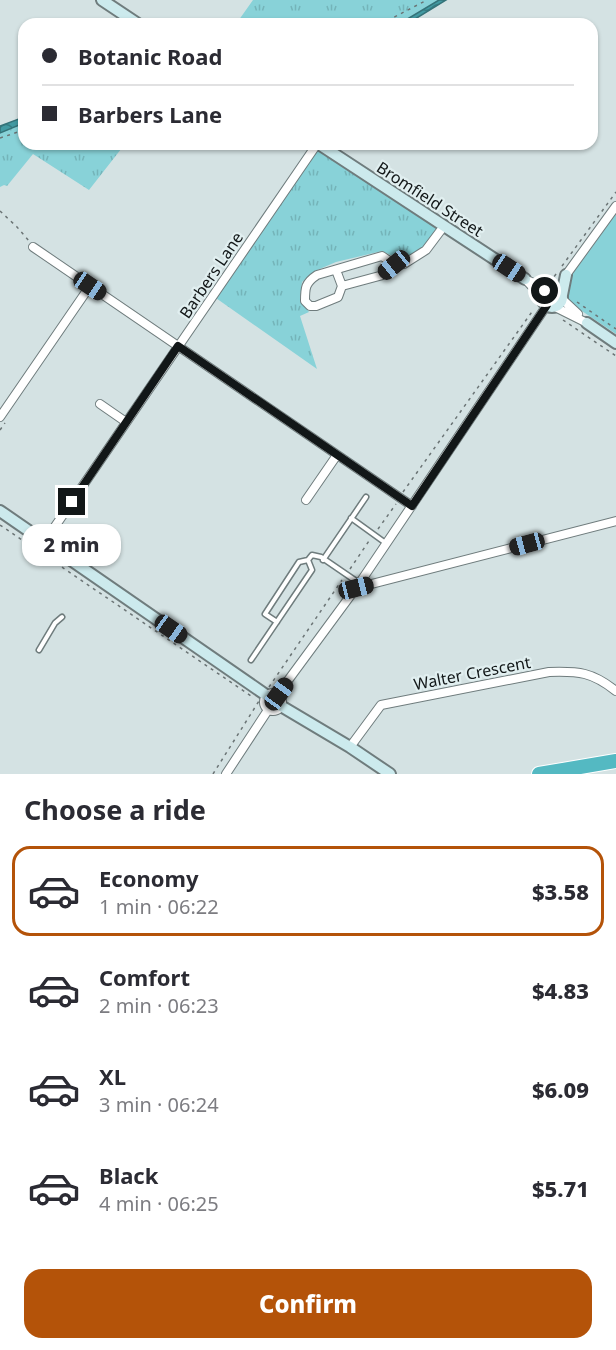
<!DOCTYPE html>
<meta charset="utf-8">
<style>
body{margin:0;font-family:"Noto Sans",sans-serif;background:#f7f7f7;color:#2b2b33;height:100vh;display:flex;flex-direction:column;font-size:22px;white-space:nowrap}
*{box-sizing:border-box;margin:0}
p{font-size:20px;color:#7c7c81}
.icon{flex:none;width:33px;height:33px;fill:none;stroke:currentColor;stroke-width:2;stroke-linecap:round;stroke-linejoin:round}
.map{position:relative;height:774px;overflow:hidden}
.details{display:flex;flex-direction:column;background:#fff;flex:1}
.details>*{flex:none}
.banner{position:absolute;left:18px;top:18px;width:580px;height:132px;border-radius:18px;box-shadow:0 2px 4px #0004;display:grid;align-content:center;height:132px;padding:0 24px;background:#fff}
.end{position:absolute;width:27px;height:27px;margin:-14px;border:8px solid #121718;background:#fff;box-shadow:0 0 0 3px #fff}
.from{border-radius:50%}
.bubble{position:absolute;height:42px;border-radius:18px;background:#fff;box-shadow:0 2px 4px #0004;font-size:20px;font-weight:800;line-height:42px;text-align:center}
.car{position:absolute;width:18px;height:36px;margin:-18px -9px;border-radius:8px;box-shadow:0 0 4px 2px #0007;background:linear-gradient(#222 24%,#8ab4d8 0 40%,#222 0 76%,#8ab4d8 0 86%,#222 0)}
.banner b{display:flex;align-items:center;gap:21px;height:57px;font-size:22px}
.banner b+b{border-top:2px solid #e1e1e2}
.banner i{width:15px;height:15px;background:#2b2b33}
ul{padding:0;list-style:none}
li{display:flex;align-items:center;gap:18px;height:90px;margin:0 12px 9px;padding:0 12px;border:3px solid transparent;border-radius:18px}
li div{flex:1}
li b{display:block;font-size:22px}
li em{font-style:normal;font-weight:800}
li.current{border-color:#b45309}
li>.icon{width:54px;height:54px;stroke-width:1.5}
h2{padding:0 24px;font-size:27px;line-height:72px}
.cta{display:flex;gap:12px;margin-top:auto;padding:12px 24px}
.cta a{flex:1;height:69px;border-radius:18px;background:#b45309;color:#fff;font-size:24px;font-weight:800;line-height:69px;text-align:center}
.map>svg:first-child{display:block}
</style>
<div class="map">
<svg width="616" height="774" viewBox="0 0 616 774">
<defs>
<pattern id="grass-tufts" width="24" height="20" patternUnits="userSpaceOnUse" patternTransform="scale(1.5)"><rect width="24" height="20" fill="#88d2d8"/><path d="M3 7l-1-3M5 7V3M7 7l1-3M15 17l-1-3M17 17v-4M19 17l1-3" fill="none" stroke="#74b4b9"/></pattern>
<pattern id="water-waves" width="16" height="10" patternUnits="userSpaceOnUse" patternTransform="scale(1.5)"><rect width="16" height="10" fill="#429aa2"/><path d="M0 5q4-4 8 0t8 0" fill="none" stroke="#367d83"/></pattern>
</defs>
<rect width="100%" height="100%" fill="#d4e2e3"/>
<path fill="url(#grass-tufts)" d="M253 0H439L401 24H236Z
M24 120V144H125L89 190 33 154 7 186 4 185 0 187V129Z
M317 144 439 223 432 236 419 252 401 260 382 251 336 262 315 271 302 282 300 299 309 312 300 316 317 369 213 296Z"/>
<path fill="#88d2d8" d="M616 214V334L570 303C565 294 567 286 571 276Z"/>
<path fill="url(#water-waves)" stroke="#347379" stroke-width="1.5" d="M439 0H446L407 24H399Z
M24 117V123L0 133V126Z"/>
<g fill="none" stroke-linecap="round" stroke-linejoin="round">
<g stroke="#6f7c7d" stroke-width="7">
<path id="lane" d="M351 518 387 544
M323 560 366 497
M277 622 265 614 299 562 308 560 312 555 321 557 359 583
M39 650 55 623 62 617
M251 660 312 570 308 560"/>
</g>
<g stroke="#6f7c7d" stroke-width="10">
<path id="street" d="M33 247 412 506
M395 265 382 256 317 275C305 283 305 288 305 301L310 306H316L338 297 342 286 383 275 395 265 404 264 426 250 444 226
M336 270 342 286
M566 275 616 206
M525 279 542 297
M529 281 547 289
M562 299 578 314
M555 307 587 323
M100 404 126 422
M0 417 90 286
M306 500 337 455
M45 541 317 144
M356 588 616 521
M264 702a9 9 0 1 1 18 0a9 9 0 1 1-18 0Z
M278 694 359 584 547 305
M350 747 381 705 549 672C579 671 592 672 616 691
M226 774 268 710"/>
</g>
<g stroke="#6f7c7d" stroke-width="14">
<path id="secondary" d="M102 0 138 24
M319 144 525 279
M542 297a10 10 0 1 1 20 0a10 10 0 1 1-20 0Z
M562 295 566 275
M587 323 616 343
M0 511 266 695
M281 706 350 747 390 774"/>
</g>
<g stroke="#fff" stroke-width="16">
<path id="highway" d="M539 774 616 761"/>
</g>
<path stroke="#6b7475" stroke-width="1.5" stroke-dasharray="3 4.5" stroke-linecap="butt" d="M381 24 427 0
M0 138 24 130
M0 211 17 227 29 241
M562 266 616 192
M548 280 552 279 557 273
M577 302 616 329
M563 320 616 356
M0 430 5 423
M403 492 534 309
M0 525 254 698
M378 529 396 504
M350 569 371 538
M269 687 342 580
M213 774 259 701"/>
<use href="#lane" stroke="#fff" stroke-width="4"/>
<use href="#street" stroke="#fff" stroke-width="8"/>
<use href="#secondary" stroke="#cceaed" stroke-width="10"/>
<use href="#highway" stroke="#54b9c2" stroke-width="14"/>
</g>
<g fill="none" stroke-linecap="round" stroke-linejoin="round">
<path stroke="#121718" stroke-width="8" d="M72 502 178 346 412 506 547 305 542 297 545 291"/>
</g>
<g text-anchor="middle" stroke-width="4.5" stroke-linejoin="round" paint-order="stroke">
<g font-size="16" fill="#121718" stroke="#e1eff0">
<text transform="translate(430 199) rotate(33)" y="6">Bromfield Street</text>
<text transform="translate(211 275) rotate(-56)" y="6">Barbers Lane</text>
<text transform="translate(472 673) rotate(-11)" y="6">Walter Crescent</text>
</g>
</g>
</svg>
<i class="end from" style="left:545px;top:291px"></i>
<i class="end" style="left:72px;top:502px"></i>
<div class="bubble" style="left:22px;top:524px;width:99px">2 min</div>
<i class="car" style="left:394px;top:265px;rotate:231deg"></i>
<i class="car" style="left:509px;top:268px;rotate:123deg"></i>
<i class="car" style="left:90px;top:286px;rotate:124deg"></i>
<i class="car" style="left:527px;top:544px;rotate:255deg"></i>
<i class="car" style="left:356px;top:588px;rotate:76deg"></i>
<i class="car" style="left:171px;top:629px;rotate:125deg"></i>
<i class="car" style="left:279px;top:694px;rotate:36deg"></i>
<div class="banner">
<b><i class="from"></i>Botanic Road</b>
<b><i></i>Barbers Lane</b>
</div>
</div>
<section class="details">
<h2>Choose a ride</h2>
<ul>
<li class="current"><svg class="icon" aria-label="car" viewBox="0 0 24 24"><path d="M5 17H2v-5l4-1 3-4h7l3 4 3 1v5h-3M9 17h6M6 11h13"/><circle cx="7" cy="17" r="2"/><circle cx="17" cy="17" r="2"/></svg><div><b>Economy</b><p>1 min · 06:22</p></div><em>$3.58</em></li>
<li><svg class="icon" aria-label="car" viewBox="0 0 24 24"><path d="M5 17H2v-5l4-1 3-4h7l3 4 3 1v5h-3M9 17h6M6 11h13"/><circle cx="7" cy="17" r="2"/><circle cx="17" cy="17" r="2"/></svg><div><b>Comfort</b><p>2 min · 06:23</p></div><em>$4.83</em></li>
<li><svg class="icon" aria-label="car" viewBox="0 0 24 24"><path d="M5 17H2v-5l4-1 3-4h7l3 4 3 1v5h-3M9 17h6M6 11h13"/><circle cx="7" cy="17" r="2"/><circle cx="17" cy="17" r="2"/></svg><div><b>XL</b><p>3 min · 06:24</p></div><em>$6.09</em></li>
<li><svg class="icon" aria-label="car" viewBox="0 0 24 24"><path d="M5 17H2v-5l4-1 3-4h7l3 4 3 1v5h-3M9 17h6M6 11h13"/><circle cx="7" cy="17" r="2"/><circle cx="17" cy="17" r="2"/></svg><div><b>Black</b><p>4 min · 06:25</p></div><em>$5.71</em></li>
</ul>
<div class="cta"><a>Confirm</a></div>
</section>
